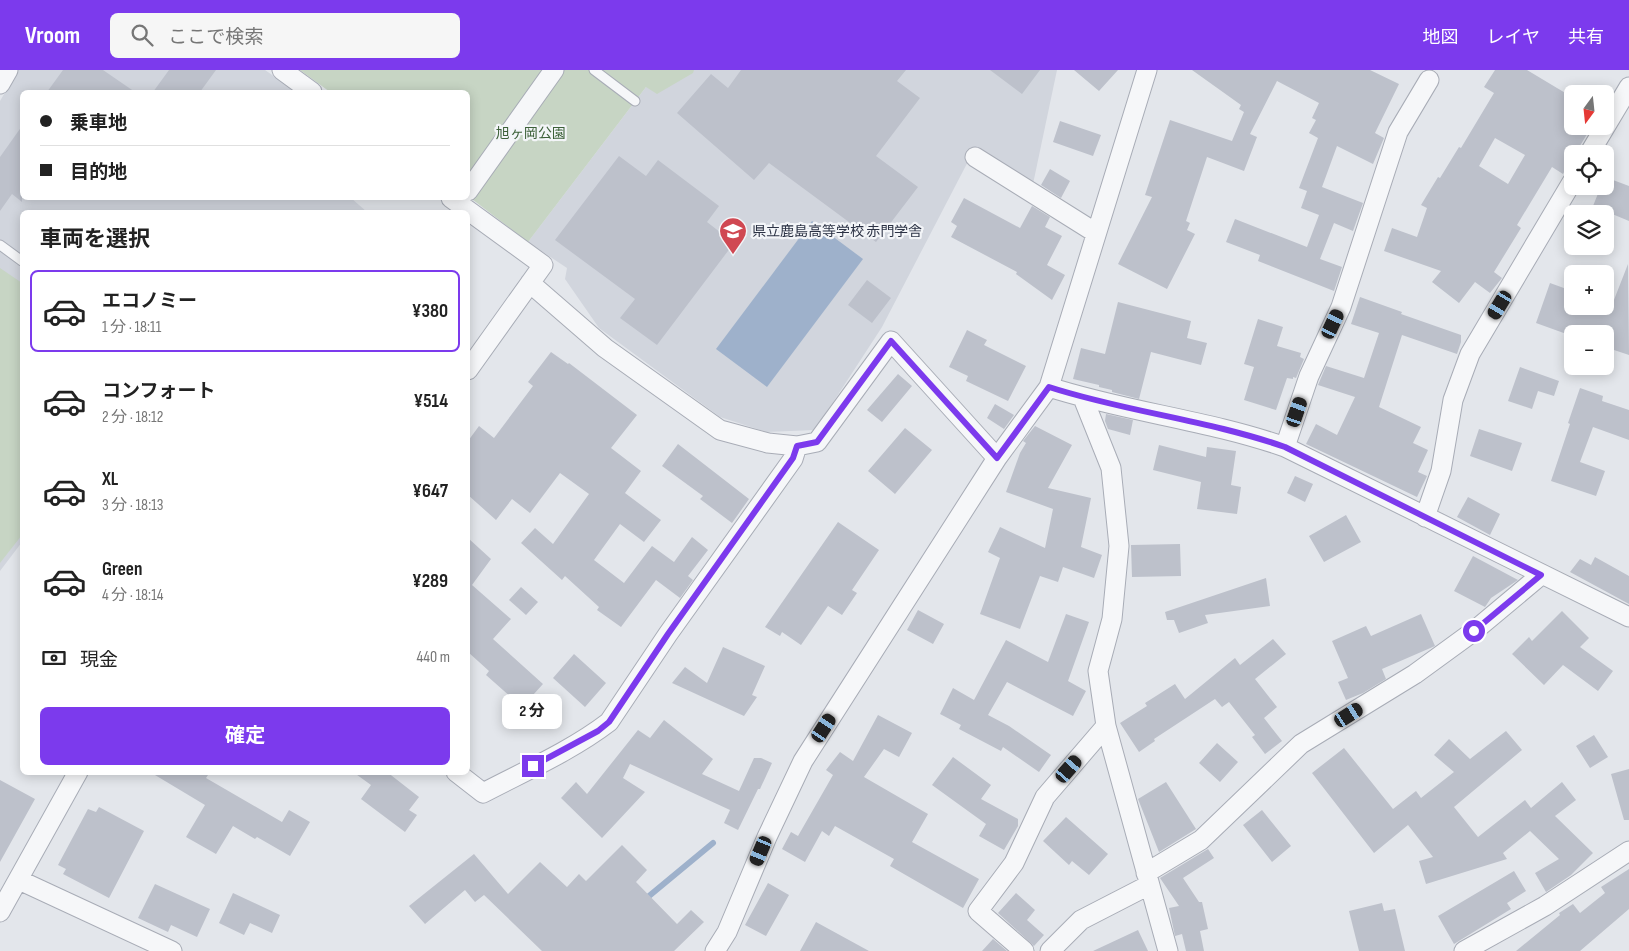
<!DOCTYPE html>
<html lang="ja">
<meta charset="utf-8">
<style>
body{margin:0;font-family:"Sofia Sans Condensed","Noto Sans JP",sans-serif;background:#f6f6f6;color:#222;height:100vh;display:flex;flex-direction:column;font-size:19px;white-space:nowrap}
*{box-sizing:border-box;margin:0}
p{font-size:16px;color:#767676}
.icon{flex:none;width:28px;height:28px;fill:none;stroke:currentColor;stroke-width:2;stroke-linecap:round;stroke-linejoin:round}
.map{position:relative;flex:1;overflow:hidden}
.sheet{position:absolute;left:20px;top:140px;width:450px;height:565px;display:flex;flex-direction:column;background:#fff;border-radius:8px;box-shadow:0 2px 12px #0003}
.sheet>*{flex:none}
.banner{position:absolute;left:20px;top:20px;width:450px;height:110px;border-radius:8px;box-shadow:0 2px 12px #0003;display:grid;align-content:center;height:110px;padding:0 20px;background:#fff}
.needle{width:32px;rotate:195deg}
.tools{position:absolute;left:1564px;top:15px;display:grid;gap:10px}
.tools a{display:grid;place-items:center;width:50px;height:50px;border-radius:8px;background:#fff;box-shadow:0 2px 12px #0003;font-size:25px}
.end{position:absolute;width:22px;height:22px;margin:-11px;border:6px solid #7c3aed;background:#fff;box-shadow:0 0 0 2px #fff}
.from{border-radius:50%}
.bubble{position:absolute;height:35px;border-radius:8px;background:#fff;box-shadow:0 2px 12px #0003;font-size:16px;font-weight:700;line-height:35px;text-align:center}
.car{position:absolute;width:15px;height:30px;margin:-15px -8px;border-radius:6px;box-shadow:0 0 4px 1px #0007;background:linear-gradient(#222 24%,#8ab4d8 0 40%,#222 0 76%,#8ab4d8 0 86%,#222 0)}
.banner b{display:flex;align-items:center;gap:18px;height:48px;font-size:19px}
.banner b+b{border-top:1px solid #e0e0e0}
.banner i{width:12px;height:12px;background:#222}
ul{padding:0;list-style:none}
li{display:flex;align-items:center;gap:15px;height:82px;margin:0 10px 8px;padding:0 10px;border:2px solid transparent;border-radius:8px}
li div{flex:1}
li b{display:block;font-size:19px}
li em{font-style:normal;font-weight:700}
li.on{border-color:#7c3aed}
li>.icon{width:45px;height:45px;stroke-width:1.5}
h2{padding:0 20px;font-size:22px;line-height:60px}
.pay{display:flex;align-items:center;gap:12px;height:55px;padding:0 20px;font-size:19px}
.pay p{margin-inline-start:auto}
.button{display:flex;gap:10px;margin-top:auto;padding:10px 20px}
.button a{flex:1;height:58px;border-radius:8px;background:#7c3aed;color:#fff;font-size:20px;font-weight:700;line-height:58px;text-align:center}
header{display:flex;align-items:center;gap:30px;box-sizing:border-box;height:70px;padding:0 25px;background:#7c3aed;color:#fff}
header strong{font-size:24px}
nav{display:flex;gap:28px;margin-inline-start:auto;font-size:18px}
.search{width:350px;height:45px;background:#f6f6f6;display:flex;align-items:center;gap:12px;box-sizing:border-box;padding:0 18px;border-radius:8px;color:#767676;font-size:19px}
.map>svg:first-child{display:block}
</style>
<header>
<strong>Vroom</strong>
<div class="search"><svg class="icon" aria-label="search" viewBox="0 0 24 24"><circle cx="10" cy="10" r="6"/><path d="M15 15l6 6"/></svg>ここで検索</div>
<nav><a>地図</a><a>レイヤ</a><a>共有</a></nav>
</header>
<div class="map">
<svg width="1629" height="881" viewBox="0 0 1629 881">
<rect width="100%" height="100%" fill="#e3e6eb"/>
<path fill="#d1d5dd" d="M18 0H265L296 22H22V128H351L367 142H22V472L0 501V31Z
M659 0H1057L1033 114 974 80 882 257 815 360 766 362 720 347 599 258 565 209 567 198 528 172Z"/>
<path fill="#c7d5c4" d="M300 0H694L693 3 657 24 646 17 528 172 468 126V22H330Z
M0 198 22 213V465L0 493Z"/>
<path fill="#9eb1cb" d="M812 151 863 189 767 317 716 279Z"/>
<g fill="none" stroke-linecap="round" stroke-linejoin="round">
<path stroke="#9eb1cb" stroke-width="6" d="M643 831 713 773"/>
</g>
<path fill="#bdc1cb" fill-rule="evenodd" d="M63 0H103L135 22H47Z
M169 0H216L200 22H153Z
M741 0H906L897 11 920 28 876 86 918 117 876 172 769 93 754 110 677 43 711 4 728 18Z
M990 0H1040L1022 24Z
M1074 0H1118L1099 21Z
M1192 0H1370L1399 14 1375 63 1384 68 1373 94 1337 76 1322 117 1363 133 1353 161 1334 153 1320 189 1342 197 1334 221 1258 191 1260 185 1226 172 1235 149 1307 177 1319 145 1301 138 1307 121 1299 118 1318 68 1309 63 1316 50 1312 48 1319 33 1277 11 1250 64 1257 67 1244 101 1207 87 1186 151 1190 153 1187 160 1195 164 1167 219 1118 194 1152 127 1145 125 1170 50 1232 71 1244 42 1239 39 1241 35Z
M1495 0H1527L1572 27V56H1592L1575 84H1572V88L1563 104 1552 97 1517 155 1521 158 1494 202 1502 208 1490 223 1475 212 1459 233 1432 212 1441 201 1384 181 1392 158 1417 167 1427 138 1421 135 1438 107 1440 108 1459 77 1461 78 1494 23 1484 17ZM1495 68 1525 85 1508 114 1479 96Z
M1060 51 1101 65 1093 86 1053 72Z
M22 56V132L12 124 0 141V87Z
M619 86 646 106 658 90 719 136 707 152 734 173 657 275 620 248 635 229 555 170Z
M1050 99 1070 111 1061 128 1041 115Z
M1605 107 1629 116V151L1593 136 1601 116H1605Z
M964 128 1020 158 1032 136 1050 147 1045 157 1062 166 1047 195 1065 205 1052 230 1016 204 1017 202 951 167 957 156 951 152Z
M1628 194 1629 285 1605 277V264H1572V266L1536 253 1550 213 1572 221V236H1605V232L1612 235Z
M867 210 891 228 872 253 848 235Z
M1360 227 1402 242 1401 244 1461 265V272L1457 284 1402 265 1379 337 1421 357 1413 373 1428 380 1418 402 1427 406 1417 427 1306 374 1316 354 1337 365 1355 327 1318 315 1326 296 1364 308 1379 263 1351 254Z
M1118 232 1191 251 1187 268 1207 273 1201 295 1151 282 1139 329 1112 322V320L1099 317V315L1073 309 1081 278 1105 284Z
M1258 249 1283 257 1277 276 1301 283 1300 287 1304 289 1296 308 1293 307V309L1287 308 1276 340 1244 330 1254 297 1244 294Z
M967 260 987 270 984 275 1026 296 1008 331 966 311 968 306 949 297Z
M551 282 568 294 569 293 637 345 611 378 641 401 625 423 661 450 644 472 620 454 594 490 624 513 652 476 674 492 692 467 708 480 688 506 693 510 680 528 656 510 621 557 597 540 599 537 565 506 562 510 521 473 535 458 553 474 589 424 560 403 530 443 512 429 496 450 468 425V371L479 356 494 368 533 316 528 312Z
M1520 297 1559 311 1554 326 1538 321 1532 339 1508 331Z
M898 304 912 316 882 352 867 340Z
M1580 318 1603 326 1602 331 1629 340V370L1593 357 1580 392 1605 401 1596 426 1551 411 1570 354 1568 353Z
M995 334 1014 345 1004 359 987 348Z
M1106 344 1133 350 1130 365 1108 359 1105 351Z
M1035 356 1072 375 1048 418 1091 428 1081 477 1102 485 1094 508 1063 497 1058 512 1040 506 1020 559 980 544 1000 488 988 482 1000 457 1045 478 1053 439 1006 422 1020 383 1026 373 1023 371Z
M905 358 932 380 895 424 868 401Z
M1479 359 1522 373 1512 401 1470 386Z
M678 374 749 429 732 453 700 429 703 426 662 396Z
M1159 375 1206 387 1207 377 1236 381 1231 415 1241 417 1237 444 1197 439 1201 412 1153 400Z
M1295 406 1313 414 1305 432 1287 423Z
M1468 427 1500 444 1490 465 1457 447Z
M1346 445 1361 472 1324 492 1309 466Z
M838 452 879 480 852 520 857 523 842 545 828 536 801 575 782 562 780 566 765 557Z
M468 468 491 489 472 515 511 549 493 569 543 614 522 637 486 605 489 601 468 582Z
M1180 474 1181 506 1132 507 1131 475Z
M1473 486 1518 510 1491 528 1485 537 1454 521Z
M1595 487 1629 506V534L1570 502 1580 489 1591 495Z
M1266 508 1270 536 1205 545 1208 553 1179 563 1174 550H1167L1165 542Z
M521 517 538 532 526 545 509 530Z
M918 540 944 554 933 574 907 560Z
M1562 541 1589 568 1580 577 1613 601 1598 621 1563 595 1544 615 1512 584 1529 567 1532 571Z
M1066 544 1089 552 1068 611 1086 621 1073 646 1007 612 988 645 1009 656 1051 685 1039 702 1003 677 1001 681 959 659 961 655 940 644 953 618 974 630 1006 570 1048 592Z
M1421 544 1435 576 1382 599 1386 609 1363 623 1346 630 1338 612 1348 608 1332 571 1366 556 1371 566Z
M1273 569 1286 584 1255 609 1277 637 1264 648 1282 671 1265 684 1252 667 1255 665 1229 632 1222 637 1215 629 1154 669 1155 671 1139 682 1120 653 1147 636 1145 633 1175 614 1185 629 1235 588 1240 595Z
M723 577 765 596 752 625 757 627 744 646 672 613 685 597 707 613Z
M574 584 606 613 585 637 553 608Z
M878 645 912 663 899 687 884 679 864 707 928 744 912 772 979 809 963 838 890 796 894 789 835 756 829 766 822 761 805 792 782 779 791 762 798 766 833 705 826 700 840 682 853 691Z
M664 650 713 689 702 704 739 721 754 688H761L772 693 760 719H758L738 760 724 753 730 740 630 694 623 708 645 722 602 768 561 728 576 712 587 724 638 660 650 668Z
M1506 661 1522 680 1454 737 1478 767 1525 730 1531 738 1562 712 1576 730 1555 746 1593 783 1571 805 1546 822 1535 803 1559 789 1530 761 1503 783 1507 789 1426 814 1419 791 1433 787 1408 755 1374 783 1312 703 1344 678 1393 739 1416 721 1421 728 1454 702 1434 685 1449 669 1470 689Z
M1594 665 1608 687 1590 698 1576 676Z
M1217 673 1238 692 1220 712 1199 693Z
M953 687 991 715 981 729 1018 749V756L1004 780 979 766 986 754 932 715Z
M1629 699V750H1624L1611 704Z
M150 702H210L206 708 282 752 289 740 310 752 290 786 257 767 255 769 233 756 216 784 186 767 205 735Z
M353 702H387L419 727 409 740 417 745 405 762 361 729 371 715Z
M0 710 35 729 0 792Z
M1166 712 1196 759 1159 782 1138 729Z
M99 737 144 761 109 828 63 804 66 799 58 795 88 739 96 742Z
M1262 740 1291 776 1272 792 1243 755Z
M1066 747 1108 784 1089 805 1072 791 1069 795 1043 771Z
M622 775 647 800 636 812 677 854 691 840 704 852 674 881H542L484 825 475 832 465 820 425 854 409 836 474 784 508 824 540 792 567 817 579 804 586 811Z
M1208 779 1214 788 1183 808 1199 832H1202L1208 859 1200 861 1204 881H1186L1182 864 1175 866 1169 838 1179 836 1160 808Z
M1629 799V839L1580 881H1516L1560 845 1559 843 1573 834 1580 843 1605 823 1601 817Z
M1514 801 1526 821 1507 833 1511 839 1454 874 1438 846Z
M768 813 789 825 766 866 745 855Z
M155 814 210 839 197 867 171 855 168 862 138 848Z
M233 823 280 845 272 863 250 853 244 865 219 853Z
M1016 823 1035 840 1027 850 1044 865 1034 876 998 843Z
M1382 833 1384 841 1395 839 1405 881H1359L1349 841Z
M816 852 869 881H800Z
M1138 860 1148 881H1093Z
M993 869 1007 881H982Z"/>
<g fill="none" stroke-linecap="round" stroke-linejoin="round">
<g stroke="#a8acb6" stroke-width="11">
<path id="lane" d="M594 0 635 31
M0 175 22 191"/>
</g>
<g stroke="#a8acb6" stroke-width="21">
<path id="street" d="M282 0 312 22
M0 14 8 0
M1589 84 1629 17
M975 87 1096 163
M468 121 554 0
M451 128 543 195 468 300
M530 213 605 278 720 360 768 373 797 376 817 372 891 271 997 388
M1049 317C1126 342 1208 350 1285 377L1629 547
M1083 328 1111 398 1119 476 1112 549 1098 601 1106 656 1168 881
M1285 377 1309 306 1341 237 1398 62 1429 10
M1425 447 1441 401 1453 330 1470 284 1572 112
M456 702 483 723C525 701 571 681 609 652L668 564 793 389 797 376
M1146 803 1201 770 1301 674 1415 604 1474 561 1541 505
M19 810 172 881
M0 842 78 702
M715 881 727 862 767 767 803 691 997 388 1049 317 1147 0
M1024 881 978 841 1014 793 1045 727 1106 656
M1050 881 1081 850 1149 815
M1464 881 1545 836 1629 781"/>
</g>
<use href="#lane" stroke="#f6f7f9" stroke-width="9"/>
<use href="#street" stroke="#f6f7f9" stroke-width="19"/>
</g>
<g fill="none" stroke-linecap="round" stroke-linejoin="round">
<path stroke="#7c3aed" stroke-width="6" d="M533 696 598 661 609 652 668 564 793 388 797 376 817 372 891 271 997 388 1049 317C1126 342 1208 350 1285 377L1541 505 1474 561"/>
</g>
<defs>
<g id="school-pin" transform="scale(1.4375)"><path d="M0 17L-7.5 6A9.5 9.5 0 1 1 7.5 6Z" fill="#d04852" stroke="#f3f5f8"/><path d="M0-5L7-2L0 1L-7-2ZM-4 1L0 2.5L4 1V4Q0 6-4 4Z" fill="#fff"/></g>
</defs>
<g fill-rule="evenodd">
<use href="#school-pin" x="733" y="161"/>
</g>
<g text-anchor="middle" stroke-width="4.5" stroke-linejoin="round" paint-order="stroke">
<g font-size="14" fill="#3c6038" stroke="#f3f5f8">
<text x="531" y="68">旭ヶ岡公園</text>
</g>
<g font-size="14" fill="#2b3244" stroke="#f3f5f8" text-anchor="start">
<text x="752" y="166">県立鹿島高等学校 赤門学舎</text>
</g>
</g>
</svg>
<div class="tools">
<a><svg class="needle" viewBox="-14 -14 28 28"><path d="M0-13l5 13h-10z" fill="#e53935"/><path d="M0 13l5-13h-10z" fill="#767676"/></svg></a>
<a><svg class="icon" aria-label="locate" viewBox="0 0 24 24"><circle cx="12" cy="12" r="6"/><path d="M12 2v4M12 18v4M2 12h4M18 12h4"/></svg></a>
<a><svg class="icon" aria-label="layers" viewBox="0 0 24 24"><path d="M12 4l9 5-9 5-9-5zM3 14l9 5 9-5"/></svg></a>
<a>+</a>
<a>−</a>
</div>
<i class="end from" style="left:1474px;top:561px"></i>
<i class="end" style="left:533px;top:696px"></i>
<div class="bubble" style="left:502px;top:624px;width:60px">2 分</div>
<i class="car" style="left:1500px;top:235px;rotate:211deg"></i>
<i class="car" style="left:1333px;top:254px;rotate:25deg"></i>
<i class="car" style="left:1297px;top:342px;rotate:19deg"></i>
<i class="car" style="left:1349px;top:645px;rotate:58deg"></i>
<i class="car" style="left:824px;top:658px;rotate:33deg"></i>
<i class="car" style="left:1069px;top:699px;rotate:41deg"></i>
<i class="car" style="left:761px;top:781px;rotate:203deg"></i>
<div class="banner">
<b><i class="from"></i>乗車地</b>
<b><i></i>目的地</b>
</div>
<section class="sheet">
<h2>車両を選択</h2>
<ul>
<li class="on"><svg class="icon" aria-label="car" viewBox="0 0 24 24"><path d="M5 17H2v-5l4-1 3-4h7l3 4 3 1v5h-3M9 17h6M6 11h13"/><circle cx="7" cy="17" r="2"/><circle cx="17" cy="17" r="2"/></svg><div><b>エコノミー</b><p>1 分 · 18:11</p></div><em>¥380</em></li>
<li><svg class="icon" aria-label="car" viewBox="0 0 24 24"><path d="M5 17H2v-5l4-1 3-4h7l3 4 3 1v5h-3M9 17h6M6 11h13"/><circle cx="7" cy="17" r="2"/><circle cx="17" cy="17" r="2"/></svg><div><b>コンフォート</b><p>2 分 · 18:12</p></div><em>¥514</em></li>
<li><svg class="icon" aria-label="car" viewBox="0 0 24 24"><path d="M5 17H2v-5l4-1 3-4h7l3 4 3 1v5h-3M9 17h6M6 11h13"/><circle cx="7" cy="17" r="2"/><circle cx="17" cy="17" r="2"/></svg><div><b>XL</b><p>3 分 · 18:13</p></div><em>¥647</em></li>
<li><svg class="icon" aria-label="car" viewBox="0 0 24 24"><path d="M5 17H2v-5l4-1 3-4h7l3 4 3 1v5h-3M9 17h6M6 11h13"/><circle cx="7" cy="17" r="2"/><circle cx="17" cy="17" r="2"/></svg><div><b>Green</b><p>4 分 · 18:14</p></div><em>¥289</em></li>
</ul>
<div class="pay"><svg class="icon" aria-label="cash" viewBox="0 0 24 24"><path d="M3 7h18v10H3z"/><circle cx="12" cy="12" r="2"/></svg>現金<p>440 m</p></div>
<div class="button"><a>確定</a></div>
</section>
</div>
